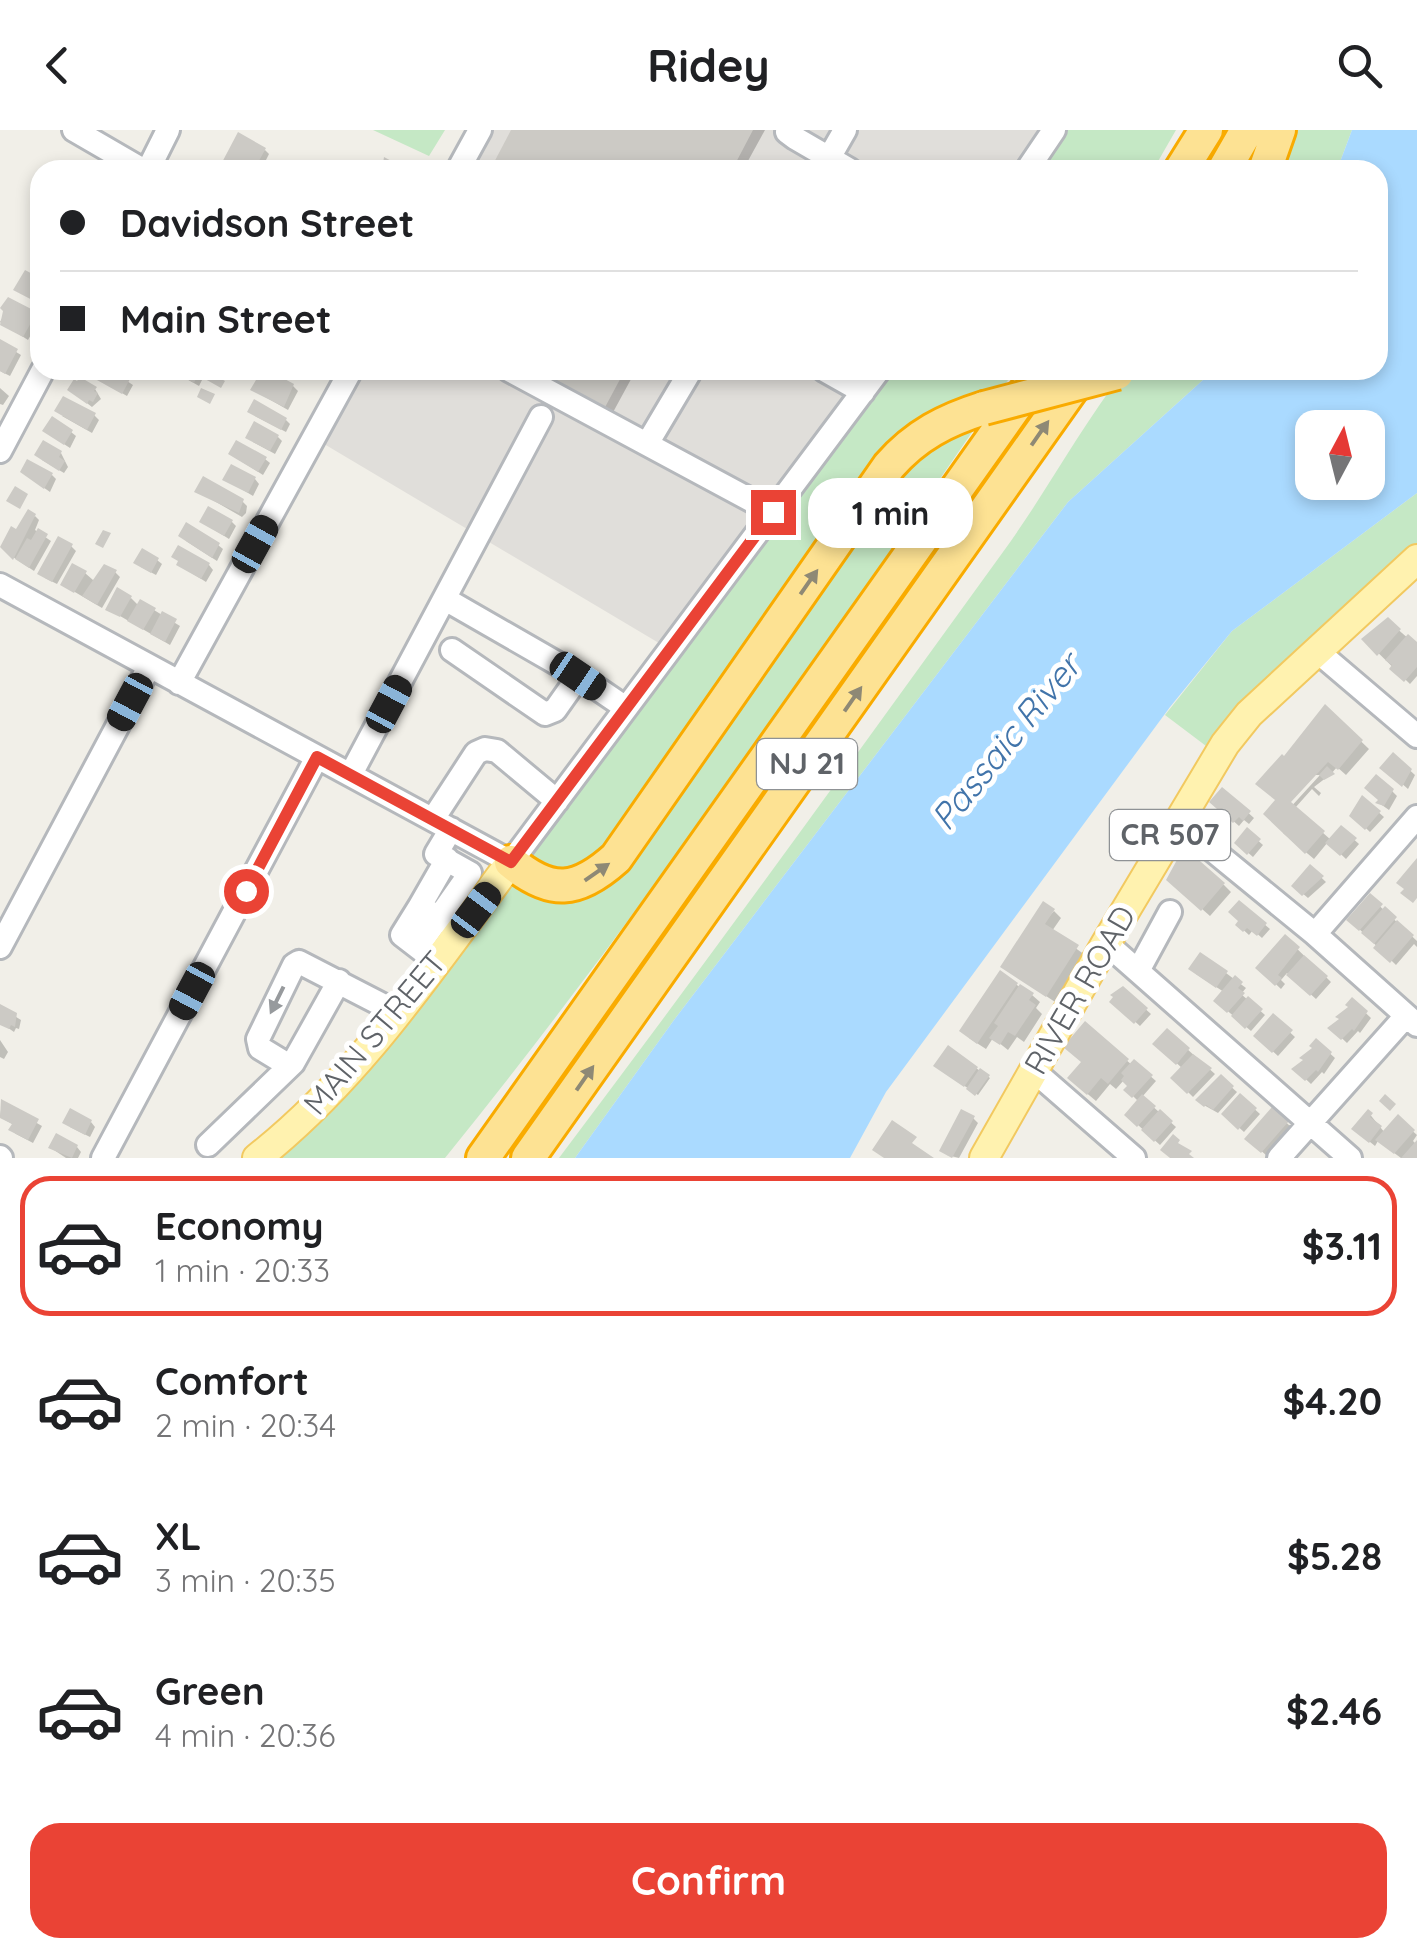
<!DOCTYPE html>
<meta charset="utf-8">
<style>
body{margin:0;font-family:Quicksand,sans-serif;background:#f2f2f2;color:#202124;height:100vh;display:flex;flex-direction:column;font-size:38px;white-space:nowrap}
*{box-sizing:border-box;margin:0}
p{font-size:32px;color:#757577}
.icon{flex:none;width:55px;height:55px;fill:none;stroke:currentColor;stroke-width:2;stroke-linecap:round;stroke-linejoin:round}
.map{position:relative;height:1028px;overflow:hidden}
.drawer{display:flex;flex-direction:column;background:#fff;flex:1}
.drawer>*{flex:none}
.guide{position:absolute;left:30px;top:30px;width:1358px;height:220px;border-radius:30px;box-shadow:0 5px 15px #0003;display:grid;align-content:center;height:220px;padding:0 30px;background:#fff}
.needle{width:65px;rotate:7deg}
.tools{position:absolute;left:1295px;top:280px;display:grid;gap:20px}
.tools a{display:grid;place-items:center;width:90px;height:90px;border-radius:20px;background:#fff;box-shadow:0 5px 15px #0003;font-size:50px}
.end{position:absolute;width:45px;height:45px;margin:-22px;border:12px solid #ea4335;background:#fff;box-shadow:0 0 0 5px #fff}
.from{border-radius:50%}
.bubble{position:absolute;height:70px;border-radius:30px;background:#fff;box-shadow:0 5px 15px #0003;font-size:32px;font-weight:700;line-height:70px;text-align:center}
.car{position:absolute;width:30px;height:60px;margin:-30px -15px;border-radius:12px;box-shadow:0 0 8px 2px #0007;background:linear-gradient(#222 24%,#8ab4d8 0 40%,#222 0 76%,#8ab4d8 0 86%,#222 0)}
.guide b{display:flex;align-items:center;gap:35px;height:95px;font-size:38px}
.guide b+b{border-top:2px solid #e0e0e0}
.guide i{width:25px;height:25px;background:#202124}
ul{padding:18px 0 0;list-style:none}
li{display:flex;align-items:center;gap:30px;height:140px;margin:0 20px 15px;padding:0 10px;border:5px solid transparent;border-radius:30px}
li div{flex:1}
li b{display:block;font-size:38px}
li em{font-style:normal;font-weight:700}
li.on{border-color:#ea4335}
li>.icon{width:90px;height:90px;stroke-width:1.5}
.cta{display:flex;gap:20px;margin-top:auto;padding:20px 30px}
.cta a{flex:1;height:115px;border-radius:30px;background:#ea4335;color:#fff;font-size:40px;font-weight:700;line-height:115px;text-align:center}
header{display:flex;justify-content:space-between;align-items:center;height:130px;padding:0 30px;background:#fff;font-size:45px;font-weight:700}
.map>svg:first-child{display:block}
</style>
<header><svg class="icon" aria-label="back" viewBox="0 0 24 24"><path d="M15 5l-7 7 7 7"/></svg>Ridey<svg class="icon" aria-label="search" viewBox="0 0 24 24"><circle cx="10" cy="10" r="6"/><path d="M15 15l6 6"/></svg></header>
<div class="map">
<svg width="1417" height="1028" viewBox="0 0 1417 1028">
<rect width="100%" height="100%" fill="#f1efe8"/>
<path fill="#e0deda" d="M483 0H1061L1037 40H462Z
M352 240H886L674 522 314 308Z"/>
<path fill="#c5e8c5" d="M373 0H445L429 26Z
M1061 0H1176L1153 40H1037Z
M1298 0H1352L1337 40H1273Z
M886 240H1015C831 506 649 776 445 1028H275Z
M1125 240H1214L1068 372 674 890 575 1028H559C710 828 856 625 1003 422 1046 363 1080 298 1125 240Z
M1417 363V429L1218 625 1165 585 1232 501Z"/>
<path fill="#aadaff" fill-rule="evenodd" d="M1352 0H1417V363L1232 501 1170 577 886 962 850 1028H575L674 890 1068 372 1214 240H1378V40H1337ZM1312 298H1368V352H1312Z"/>
<path fill="#0003" d="M514 0H765L743 40H492Z
M265 20 269 24 261 40H221Z
M6 181 35 184 40 189 28 210 0 192Z
M0 212 21 225 10 246 0 241Z
M82 240H110L133 255 127 266Z
M128 240H143L139 247Z
M182 240H204L206 242 199 256 185 248Z
M523 240H636L611 286Z
M293 256 298 261 288 280 253 260Z
M0 258 9 266 3 275 0 274Z
M95 259 101 269 92 277 75 264Z
M94 285 99 290 92 303 62 286Z
M255 286 286 290 290 294 286 302Z
M71 302 76 306 70 318 50 305Z
M278 307 282 311 275 324 253 312Z
M61 323 68 337 64 343 42 330Z
M236 328 265 329 270 333 263 345Z
M52 345 56 349 50 362 33 350Z
M225 349H255L259 354 253 366Z
M197 361 242 371 247 376 246 383 242 387Z
M35 386 39 390 35 400 51 411 34 441 7 423 16 403Z
M202 392H232L236 396 229 409Z
M186 411 218 415 223 419 217 431Z
M71 416 76 421 57 454 45 448Z
M157 430 162 434 156 445 141 437Z
M179 435H209L213 440 206 452Z
M115 442 120 447 102 478 63 455 85 443 93 450Z
M131 468 139 476 154 480 180 496 170 515 108 479Z
M1387 490 1417 516V546L1410 554 1364 509Z
M1326 578 1369 619 1346 645 1337 637 1331 644 1334 647 1331 644 1314 657 1321 663 1319 666 1312 659 1295 678 1331 710 1341 698 1359 714 1346 729 1328 712 1314 729 1283 703 1288 680 1320 645H1313L1285 630Z
M1393 625 1415 645 1408 659 1383 637Z
M1223 660 1254 688 1249 694 1244 690 1239 696 1212 672Z
M1392 661 1397 666 1389 680 1379 673Z
M1362 668 1384 687 1370 702 1352 685Z
M1247 701 1263 715 1253 727 1237 713Z
M1310 737 1326 752 1308 768 1294 756Z
M1224 755 1231 762 1210 786 1177 757Z
M1370 767 1417 811V817L1414 814 1396 835 1350 790Z
M1239 773 1270 799 1262 808 1253 800 1249 805 1238 795Z
M1054 781 1061 788 1052 801 1085 825 1055 872 1003 837Z
M1285 807 1331 852 1316 869 1287 843 1281 850 1285 854 1281 859 1259 838Z
M1226 843 1246 858 1241 864 1265 885 1251 901 1216 871 1224 862 1196 844Z
M1000 844 1032 865 1040 872 1036 878 1042 884 1024 912 1017 907 1008 920 993 908 986 919 969 908Z
M1123 859 1151 884 1140 896 1113 872Z
M1352 870 1371 888 1360 903 1358 901 1347 913 1331 898 1351 878Z
M0 877 21 890 19 899 16 898 14 902 1 893Z
M1273 887 1295 907 1278 926 1256 906Z
M1085 895 1132 935 1134 932 1156 951 1142 967 1176 997 1160 1015 1127 985 1139 972 1127 960 1130 956 1124 950 1116 959 1110 954 1096 971 1077 955 1084 932Z
M1167 901 1215 944 1193 967 1174 948 1183 939 1156 914Z
M0 910 8 922 4 929 0 927Z
M1316 911 1335 928 1324 944 1322 942 1311 954 1295 939 1315 919Z
M976 938 990 948 978 965 941 940Z
M1221 948 1237 962 1218 983 1202 974Z
M1240 966 1260 984 1244 1002 1224 984Z
M2 973 42 996 33 1013 16 1004 11 1000 14 995 0 987Z
M1273 980 1291 997 1267 1026 1248 1009Z
M1368 982 1385 1003 1398 988 1417 1005 1413 1011 1417 1015V1028H1401L1378 1011 1375 1016 1359 1003Z
M973 988 978 993 959 1028 947 1025Z
M91 992 95 997 90 1007 70 997Z
M77 1017 81 1022 78 1028H66L51 1018Z"/>
<path fill="#cccac5" d="M511 0H753L732 40H490Z
M238 2 266 18 254 40H218Z
M384 27 408 40H382Z
M25 140 40 148V174L13 160Z
M8 167 37 182 23 207 0 195 3 181 0 178Z
M0 209 18 219 5 244 0 241Z
M79 240H119L130 249 122 264Z
M180 240H200L194 253 177 244Z
M262 240H268L294 254 284 277 250 260Z
M526 240H625L603 281Z
M209 242 225 251 221 258 205 249Z
M80 247 97 257 94 261 98 263 93 272 89 270 87 274 67 260 74 249 77 251Z
M201 258 215 264 210 274 197 267Z
M63 266 96 283 87 300 54 281Z
M254 269 287 288 281 300 247 282Z
M52 286 73 300 64 315 42 301Z
M254 291 279 305 270 321 245 308Z
M43 310 62 321 59 327 65 331 59 341 34 325Z
M236 310 267 327 258 342 228 324Z
M27 329 53 343 44 359 20 342Z
M231 334 256 347 248 363 222 350Z
M203 346 244 369 239 383 194 362Z
M15 356 28 364 20 379 6 371Z
M208 376 233 390 224 406 199 392Z
M28 379 36 384 13 430 0 417 11 396 16 399Z
M186 392 220 413 212 428 178 406Z
M38 398 48 404 29 438 15 429 27 408 31 410Z
M103 400 111 403 103 418 95 414Z
M58 406 73 414 52 452 37 444Z
M178 415 210 433 201 449 176 435 178 431 171 427Z
M142 418 159 428 151 443 133 433Z
M72 433 87 441 74 463 60 455Z
M104 434 117 440 97 475 82 466Z
M117 457 132 466 120 487 105 480Z
M140 469 156 478 143 500 127 491Z
M162 481 177 489 165 512 150 504Z
M1388 487 1401 499 1377 526 1361 509Z
M1408 504 1417 512V537L1404 552 1389 539 1392 535 1385 530Z
M1325 574 1363 610 1338 640 1328 632 1291 672 1325 701 1305 724 1263 684 1275 670 1255 654 1282 624 1284 626Z
M1393 622 1412 639 1402 657 1379 638Z
M1327 636 1335 644 1324 650 1319 645Z
M1376 644 1394 659 1384 676 1375 673 1378 670 1364 658Z
M1222 657 1251 681 1243 691 1239 687 1233 693 1209 672Z
M1362 665 1381 681 1365 700 1349 686Z
M1341 695 1357 708 1340 726 1325 713Z
M1247 697 1261 709 1247 725 1234 713Z
M1184 717 1225 753 1201 781 1166 750Z
M1417 728V768L1413 773 1400 763 1404 759 1396 753Z
M1310 734 1324 746 1302 766 1291 756Z
M1370 763 1383 774 1359 801 1346 790Z
M1239 770 1267 793 1257 806 1247 798 1243 802 1235 795 1238 791 1228 782Z
M1043 771 1055 779 1045 794 1079 815 1046 867 1000 837Z
M1385 776 1397 787 1374 814 1361 803Z
M1397 790 1414 805 1390 833 1373 818Z
M1285 804 1300 817 1278 845 1282 848 1275 856 1255 838Z
M1200 822 1228 841 1216 858 1188 839Z
M1304 825 1328 846 1310 866 1286 845Z
M1000 840 1018 853 977 914 959 901Z
M1235 845 1243 852 1238 858 1245 863 1227 883 1213 871Z
M1020 854 1034 863 1029 870 1036 875 1015 906 1008 902 1000 915 989 908 998 896 994 893Z
M1123 856 1148 878 1134 894 1109 872 1113 867 1110 865Z
M1248 866 1263 879 1245 899 1231 886Z
M1352 867 1368 881 1354 901 1352 899 1341 910 1327 898 1339 889 1335 887 1348 877 1345 875Z
M0 874 17 883 15 897 11 895 9 899 0 895Z
M1273 883 1293 900 1272 923 1253 906Z
M1085 891 1129 929 1108 954 1101 948 1087 965 1067 948 1081 932 1063 917Z
M1167 898 1190 918 1176 935 1152 914Z
M1316 908 1332 922 1318 942 1316 940 1305 951 1291 939 1303 930 1299 928 1312 918 1309 916Z
M948 915 978 937 964 957 933 936Z
M1193 924 1212 938 1187 964 1170 948Z
M1134 929 1153 945 1132 968 1123 960 1127 956 1121 950 1124 946 1121 943Z
M980 938 990 945 975 966 966 959Z
M1221 944 1234 956 1213 980 1206 975 1204 977 1195 970Z
M1240 963 1257 978 1238 1000 1221 984Z
M1142 964 1156 976 1137 997 1124 985Z
M1385 964 1396 974 1390 981 1379 971Z
M1 969 39 989 28 1010 8 1000 12 994 0 988Z
M1272 977 1289 991 1261 1023 1244 1009Z
M70 978 92 990 85 1005 62 993Z
M961 979 975 986 952 1028 939 1021Z
M1160 979 1173 991 1154 1012 1141 1000Z
M1368 979 1373 983 1370 987 1382 996 1369 1013 1351 999Z
M1398 984 1415 1000 1394 1024 1375 1010Z
M892 990 917 1007 912 1013 934 1028H884L872 1020Z
M56 1003 78 1015 72 1028 48 1018Z
M1173 1004 1180 1010 1178 1013 1192 1021 1189 1024 1194 1028H1170L1160 1020Z
M1417 1010V1028H1401Z"/>
<g fill="none" stroke-linecap="round" stroke-linejoin="round">
<g stroke="#b5b8bc" stroke-width="28">
<path id="minor" d="M74 0 143 40
M788 0 787 2 795 8 850 40
M829 28 845 0
M148 40 168 0
M458 40 480 0
M1027 40 1054 0
M509 240 773 382
M824 240 863 262
M647 314 691 240
M0 321 43 240
M0 455 511 732 879 240
M445 469 579 546 555 580 545 584 452 520
M1317 521 1417 606
M579 546 626 578
M179 553 351 240
M351 644 541 287
M433 689 476 623 485 619 497 621 557 671
M1178 692 1315 804 1417 895
M447 729 420 776 452 796
M420 776 402 805 428 825
M1315 804 1417 687
M1106 813 1350 1028
M0 817 149 537
M418 817 470 743 436 724 451 699
M1138 841 1170 782
M293 933 283 932 260 918 258 909 294 835 299 832 398 883
M1034 941 1134 1028
M208 1015 293 933 339 851
M0 1027 1 1028
M103 1028 317 627
M1279 1028 1406 886"/>
</g>
<g stroke="#f2c960" stroke-width="32">
<path id="major" d="M257 1028C360 947 433 836 511 732
M984 1028 1106 813 1225 614 1249 584 1417 429"/>
</g>
<g stroke="#f9ab00" stroke-width="38">
<path id="highway" d="M1181 40 1206 0
M1224 40 1247 0
M1265 40 1279 0
M511 732C551 765 577 763 616 728L889 336C916 305 946 290 984 278
M483 1028 1041 240
M528 1028 1085 240"/>
</g>
<use href="#minor" stroke="#fff" stroke-width="22"/>
<use href="#major" stroke="#fff2af" stroke-width="28"/>
<use href="#highway" stroke="#fde293" stroke-width="32"/>
<g stroke="#f9ab00" stroke-width="38" stroke-linecap="butt">
<path id="highway-bridge" d="M984 278 1117 243"/>
</g>
<use href="#highway-bridge" stroke="#fde293" stroke-width="32"/>
</g>
<defs><path id="oneway-solid" d="M-6-.8H1V-3.2L6.5 0L1 3.2V.8H-6Z" transform="scale(2.5)"/></defs>
<g fill="#8e8975">
<use href="#oneway-solid" transform="translate(1040 303) rotate(-55)"/>
<use href="#oneway-solid" transform="translate(809 452) rotate(-55)"/>
<use href="#oneway-solid" transform="translate(853 569) rotate(-55)"/>
<use href="#oneway-solid" transform="translate(597 742) rotate(-35)"/>
<use href="#oneway-solid" transform="translate(585 948) rotate(-55)"/>
</g>
<use fill="#979a9d" href="#oneway-solid" transform="translate(277 870) rotate(116)"/>
<g fill="none" stroke-linecap="round" stroke-linejoin="round">
<path stroke="#ea4335" stroke-width="12" d="M246 761 317 627 511 732 773 382"/>
</g>
<g text-anchor="middle" stroke-width="10" stroke-linejoin="round" paint-order="stroke">
<g fill="#fff" stroke="#8f9295" stroke-width="2.5">
<rect x="757" y="609" width="100" height="50" rx="8"/>
<rect x="1110" y="680" width="120" height="50" rx="8"/>
</g>
<g font-size="30" font-weight="bold" fill="#5f6368">
<text x="807" y="644">NJ 21</text>
<text x="1170" y="715">CR 507</text>
</g>
<g font-size="32" fill="#5f6368" stroke="#fff">
<text transform="translate(1080 860) rotate(-60)" y="11">RIVER ROAD</text>
<text transform="translate(375 903) rotate(-50)" y="11">MAIN STREET</text>
</g>
<g font-size="35" font-style="italic" fill="#4174aa" stroke="#fff">
<text transform="translate(1006 612) rotate(-51)" y="12">Passaic River</text>
</g>
</g>
</svg>
<div class="tools">
<a><svg class="needle" viewBox="-14 -14 28 28"><path d="M0-13l5 13h-10z" fill="#e53935"/><path d="M0 13l5-13h-10z" fill="#757577"/></svg></a>
</div>
<i class="end from" style="left:246px;top:761px"></i>
<i class="end" style="left:773px;top:382px"></i>
<div class="bubble" style="left:808px;top:348px;width:165px">1 min</div>
<i class="car" style="left:255px;top:414px;rotate:29deg"></i>
<i class="car" style="left:578px;top:546px;rotate:124deg"></i>
<i class="car" style="left:130px;top:572px;rotate:208deg"></i>
<i class="car" style="left:389px;top:574px;rotate:28deg"></i>
<i class="car" style="left:476px;top:780px;rotate:37deg"></i>
<i class="car" style="left:192px;top:861px;rotate:208deg"></i>
<div class="guide">
<b><i class="from"></i>Davidson Street</b>
<b><i></i>Main Street</b>
</div>
</div>
<section class="drawer">
<ul>
<li class="on"><svg class="icon" aria-label="car" viewBox="0 0 24 24"><path d="M5 17H2v-5l4-1 3-4h7l3 4 3 1v5h-3M9 17h6M6 11h13"/><circle cx="7" cy="17" r="2"/><circle cx="17" cy="17" r="2"/></svg><div><b>Economy</b><p>1 min · 20:33</p></div><em>$3.11</em></li>
<li><svg class="icon" aria-label="car" viewBox="0 0 24 24"><path d="M5 17H2v-5l4-1 3-4h7l3 4 3 1v5h-3M9 17h6M6 11h13"/><circle cx="7" cy="17" r="2"/><circle cx="17" cy="17" r="2"/></svg><div><b>Comfort</b><p>2 min · 20:34</p></div><em>$4.20</em></li>
<li><svg class="icon" aria-label="car" viewBox="0 0 24 24"><path d="M5 17H2v-5l4-1 3-4h7l3 4 3 1v5h-3M9 17h6M6 11h13"/><circle cx="7" cy="17" r="2"/><circle cx="17" cy="17" r="2"/></svg><div><b>XL</b><p>3 min · 20:35</p></div><em>$5.28</em></li>
<li><svg class="icon" aria-label="car" viewBox="0 0 24 24"><path d="M5 17H2v-5l4-1 3-4h7l3 4 3 1v5h-3M9 17h6M6 11h13"/><circle cx="7" cy="17" r="2"/><circle cx="17" cy="17" r="2"/></svg><div><b>Green</b><p>4 min · 20:36</p></div><em>$2.46</em></li>
</ul>
<div class="cta"><a>Confirm</a></div>
</section>
